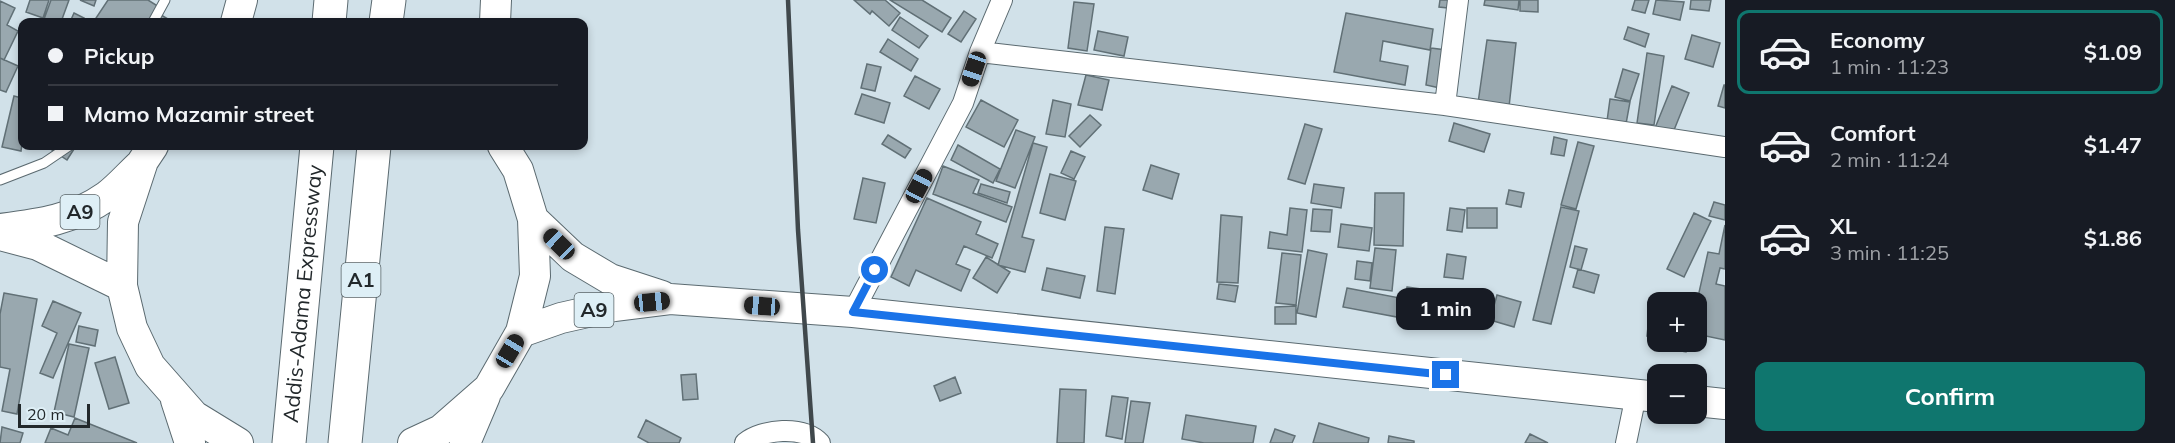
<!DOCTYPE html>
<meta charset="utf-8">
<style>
body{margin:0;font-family:Mulish,sans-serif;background:#20242c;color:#f1f3f6;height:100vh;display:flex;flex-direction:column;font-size:22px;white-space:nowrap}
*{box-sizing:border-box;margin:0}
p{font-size:20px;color:#9ea1a6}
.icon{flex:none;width:33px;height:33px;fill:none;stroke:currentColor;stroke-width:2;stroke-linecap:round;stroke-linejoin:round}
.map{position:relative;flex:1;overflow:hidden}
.sheet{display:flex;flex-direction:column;background:#171b24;width:450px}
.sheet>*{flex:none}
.hud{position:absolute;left:18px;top:18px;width:570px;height:132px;border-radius:12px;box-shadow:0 3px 9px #0003;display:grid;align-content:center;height:132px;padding:0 30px;background:#171b24}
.tools{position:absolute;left:1647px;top:292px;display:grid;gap:12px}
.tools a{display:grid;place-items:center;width:60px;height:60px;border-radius:12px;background:#171b24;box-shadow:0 3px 9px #0003;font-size:30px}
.scale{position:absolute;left:18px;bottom:15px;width:72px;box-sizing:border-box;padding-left:6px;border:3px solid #22282b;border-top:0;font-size:16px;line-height:21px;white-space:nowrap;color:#22282b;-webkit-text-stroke:4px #deeff6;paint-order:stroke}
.end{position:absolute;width:27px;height:27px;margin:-14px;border:8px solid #1a73e8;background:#fff;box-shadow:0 0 0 3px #fff}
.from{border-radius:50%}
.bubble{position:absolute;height:42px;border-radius:12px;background:#171b24;box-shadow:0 3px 9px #0003;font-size:20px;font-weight:700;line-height:42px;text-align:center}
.car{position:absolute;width:18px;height:36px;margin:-18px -9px;border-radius:8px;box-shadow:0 0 4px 2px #0007;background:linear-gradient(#222 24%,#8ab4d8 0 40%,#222 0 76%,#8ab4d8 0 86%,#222 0)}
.hud b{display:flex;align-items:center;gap:21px;height:57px;font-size:22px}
.hud b+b{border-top:2px solid #363941}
.hud i{width:15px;height:15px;background:#f1f3f6}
ul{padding:10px 0 0;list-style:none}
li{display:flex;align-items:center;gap:18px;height:84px;margin:0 12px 9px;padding:0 18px;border:3px solid transparent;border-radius:12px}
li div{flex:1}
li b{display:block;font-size:22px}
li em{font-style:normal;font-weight:700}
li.active{border-color:#0f766e}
li>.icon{width:54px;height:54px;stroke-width:1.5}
.cta{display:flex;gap:12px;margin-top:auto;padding:12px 30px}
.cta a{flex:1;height:69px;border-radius:12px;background:#0f766e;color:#fff;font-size:24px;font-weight:700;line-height:69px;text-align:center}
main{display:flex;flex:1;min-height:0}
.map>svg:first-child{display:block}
</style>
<main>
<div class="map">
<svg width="1725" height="443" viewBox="0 0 1725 443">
<rect width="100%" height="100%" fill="#d1e1e9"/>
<path fill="#99a8af" stroke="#617076" stroke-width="1.5" d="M30 0H49L43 18 26 12Z
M51 0H69L61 22H43Z
M80 0H96L94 6Z
M108 0H148L164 10 161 15 173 22H97L94 21Z
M854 0H885L900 13 889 26 872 11 870 14Z
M890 0H922L951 18 942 32Z
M1440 0H1458L1457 9 1439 7Z
M1485 0H1519L1518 10 1484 5Z
M1520 0H1538V12L1520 11Z
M1635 0H1649L1645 13 1632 10Z
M1656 0 1684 2 1680 20 1653 14Z
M1691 0H1711L1709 11 1690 9Z
M0 1 15 8 7 25 18 31 4 60 0 58Z
M1074 2 1094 4 1087 51 1068 48Z
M964 11 976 19 961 42 948 34Z
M74 13 84 18 81 22H70Z
M1346 13 1433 29 1430 50 1383 41 1380 61 1408 66 1405 85 1334 72Z
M900 17 928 36 919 48 892 30Z
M1628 27 1649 34 1645 47 1624 39Z
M1098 31 1128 37 1124 56 1094 50Z
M1692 35 1720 43 1713 67 1685 59Z
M888 39 918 59 911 71 880 52Z
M1487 40 1516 43 1509 107 1478 103Z
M1431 48 1446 50 1440 88 1426 85Z
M1647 53 1664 56 1654 125 1637 123Z
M0 58 18 66 6 92 0 90Z
M867 64 881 67 875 91 861 88Z
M1623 69 1639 74 1630 101 1615 97Z
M1086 75 1109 80 1102 110 1078 105Z
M915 76 940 89 929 109 904 96Z
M1724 85H1725V108L1718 106Z
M1672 86 1689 93 1672 135 1655 128Z
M862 94 890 103 884 123 855 114Z
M14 96 22 98V144L21 151 2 147Z
M1610 99 1630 102 1626 124 1607 121Z
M981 100 1018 120 1004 147 966 127Z
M1053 100 1071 104 1065 137 1046 134Z
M1090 115 1101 125 1080 147 1069 136Z
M1454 123 1490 134 1484 152 1449 141Z
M1305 124 1322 129 1305 184 1288 179Z
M1016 130 1035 137 1015 188 996 181Z
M888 135 911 149 905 158 882 144Z
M1554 137 1567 140 1564 156 1551 154Z
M1578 142 1594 146 1576 209 1561 205Z
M1033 143 1047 147 1022 237 1034 240 1025 272 998 265Z
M958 145 1000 169 993 183 951 160Z
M46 146H76L67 160Z
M1071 151 1085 157 1074 179 1061 173Z
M1151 165 1179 174 1172 199 1143 190Z
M943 166 979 180 973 193 1012 207 1006 222 933 194Z
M1050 174 1076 181 1065 220 1040 213Z
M863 178 885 183 876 223 854 219Z
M981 184 1010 192 1007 203 978 193Z
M1314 184 1344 188 1341 208 1311 203Z
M1509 190 1524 193 1521 207 1506 204Z
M1375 193H1404L1403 246 1374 245Z
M927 198 981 222 976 234 998 244 992 258 964 246 956 264 970 270 961 291 916 270 909 286 891 277Z
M1714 202 1725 205V220L1709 216Z
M1561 207 1579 211 1551 324 1533 320Z
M1290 208 1307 210 1302 252 1268 248 1270 232 1287 235Z
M1450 208 1465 210 1462 232 1447 230Z
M1467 208H1497V228H1467Z
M1313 209 1332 210 1330 232 1311 231Z
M1694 213 1711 221 1684 277 1667 269Z
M1221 215 1242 217 1238 283 1217 282Z
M1341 224 1372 228 1369 251 1338 247Z
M1725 225V269L1720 268 1716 284 1725 286V340L1696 334V306L1708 252 1719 254Z
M1105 227 1124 229 1115 294 1097 291Z
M1575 246 1587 249 1581 270 1570 267Z
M1375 248 1396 250 1392 291 1370 288Z
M1308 250 1327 254 1316 317 1297 313Z
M1282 253 1301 255 1296 305 1276 303Z
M1447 254 1466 257 1463 279 1444 277Z
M986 257 1010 272 997 293 973 278Z
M1357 261 1372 263 1370 281 1355 279Z
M1047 268 1085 276 1080 298 1042 290Z
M1578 269 1599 275 1594 293 1573 287Z
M1219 284 1238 286 1235 302 1217 299Z
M1407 287 1435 291 1432 319 1403 315Z
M1347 288 1400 298 1397 317 1343 307Z
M4 293 37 299 17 414 2 411 10 369 0 367V314Z
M1497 295 1521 302 1514 327 1490 320Z
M1651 299 1667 301V303H1658V337L1647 336Z
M53 301 81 313 53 378 40 373 57 333 42 326Z
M1296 306V324H1275V307Z
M79 326 98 330 95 346 76 342Z
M1665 342H1688L1686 352 1664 348Z
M69 344 89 348 74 417 54 412Z
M115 357 129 403 109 409 95 363Z
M696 374 698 399 683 400 681 375Z
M955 377 961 393 940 401 934 386Z
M1060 389 1086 390 1084 443H1057Z
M1112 396 1128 398 1122 439 1106 436Z
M1131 401 1150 403 1143 443H1125Z
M1186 415 1256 426 1253 443H1204L1182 439Z
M75 418 137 443H45L51 428 68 435Z
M646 420 681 438 679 443H649L638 437Z
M1319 423 1369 438 1368 443H1313Z
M2 427 23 433 20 443H0Z
M1275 429 1295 436 1292 443H1270Z
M1530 434 1548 443H1525Z
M1389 436 1414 441V443H1388Z"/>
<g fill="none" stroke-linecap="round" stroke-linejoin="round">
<g stroke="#5b6a70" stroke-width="11">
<path id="lane" d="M153 22 165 0
M0 180 44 163 69 146"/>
</g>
<g stroke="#5b6a70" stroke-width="22">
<path id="street" d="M980 52 1445 105 1725 147
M1445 105 1458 0
M853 312 963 103 980 52 1002 0
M745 443C762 429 803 425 820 443
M1626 443 1636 395"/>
</g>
<g stroke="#5b6a70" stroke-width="32">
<path id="primary" d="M236 22 242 0
M495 22 496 0
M153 146 143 161 123 222 122 286 132 328 150 366 194 416 238 443
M533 219 573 257 610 279 662 296
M0 229C40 224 73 220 107 196 119 187 130 174 141 164
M0 235 38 245 122 286
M521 332 561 318 614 306 670 299 853 312 1658 397
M176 400 190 443
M1696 401 1725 404
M413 443 441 430 489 388 521 332 535 276 533 219 518 170 503 146
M465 443 485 396"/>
</g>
<g stroke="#5b6a70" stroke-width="35">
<g id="highway">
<path d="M329 22 331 0"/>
<path d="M386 22 389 0"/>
<path id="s1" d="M289 443 317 146"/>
<path d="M345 443 374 146"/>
</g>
</g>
<use href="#lane" stroke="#fff" stroke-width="9"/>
<use href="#street" stroke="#fff" stroke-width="20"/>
<use href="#primary" stroke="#fff" stroke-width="30"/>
<use href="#highway" stroke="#fff" stroke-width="33"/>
<path stroke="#40484c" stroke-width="4.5" d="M788 0 798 230 813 443"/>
</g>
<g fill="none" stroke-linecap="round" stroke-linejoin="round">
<path stroke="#1a73e8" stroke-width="8" d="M875 270 853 312 1446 375"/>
</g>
<g text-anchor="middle" stroke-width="6" stroke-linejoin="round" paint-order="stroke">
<g fill="#deeff6" stroke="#5a6468" stroke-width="1.5">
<rect x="60.5" y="195" width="39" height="34" rx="4.5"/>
<rect x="341.5" y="263" width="39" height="34" rx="4.5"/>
<rect x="574.5" y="293" width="39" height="34" rx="4.5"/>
</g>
<g font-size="20" font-weight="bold" fill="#22282b">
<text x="80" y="219">A9</text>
<text x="361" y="287">A1</text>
<text x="594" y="317">A9</text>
</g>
<g font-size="21" fill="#22282b" stroke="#deeff6">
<text dy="7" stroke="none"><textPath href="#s1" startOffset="150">Addis-Adama Expressway</textPath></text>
</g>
</g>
</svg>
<div class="tools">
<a>+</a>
<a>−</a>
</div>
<div class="scale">20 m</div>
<i class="end from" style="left:875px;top:270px"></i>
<i class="end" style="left:1446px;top:375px"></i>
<div class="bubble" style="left:1396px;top:288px;width:99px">1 min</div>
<i class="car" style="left:974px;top:69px;rotate:199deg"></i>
<i class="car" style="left:919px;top:186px;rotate:28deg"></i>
<i class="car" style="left:559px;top:244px;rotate:314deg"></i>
<i class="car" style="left:652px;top:302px;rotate:84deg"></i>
<i class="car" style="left:762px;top:306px;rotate:274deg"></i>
<i class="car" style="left:510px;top:351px;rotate:31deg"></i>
<div class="hud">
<b><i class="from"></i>Pickup</b>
<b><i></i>Mamo Mazamir street</b>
</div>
</div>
<section class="sheet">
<ul>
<li class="active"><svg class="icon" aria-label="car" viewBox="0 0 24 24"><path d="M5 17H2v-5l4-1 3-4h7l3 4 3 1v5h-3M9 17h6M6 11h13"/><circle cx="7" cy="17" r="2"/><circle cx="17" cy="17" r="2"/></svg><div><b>Economy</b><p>1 min · 11:23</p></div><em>$1.09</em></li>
<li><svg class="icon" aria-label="car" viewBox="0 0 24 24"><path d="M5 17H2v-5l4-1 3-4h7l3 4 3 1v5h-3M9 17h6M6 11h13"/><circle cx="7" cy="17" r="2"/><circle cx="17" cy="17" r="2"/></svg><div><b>Comfort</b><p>2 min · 11:24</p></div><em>$1.47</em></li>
<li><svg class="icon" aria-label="car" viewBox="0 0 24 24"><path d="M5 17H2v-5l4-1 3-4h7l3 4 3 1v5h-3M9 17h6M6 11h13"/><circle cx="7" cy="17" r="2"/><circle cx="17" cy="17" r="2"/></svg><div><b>XL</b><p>3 min · 11:25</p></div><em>$1.86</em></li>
</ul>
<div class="cta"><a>Confirm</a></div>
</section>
</main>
